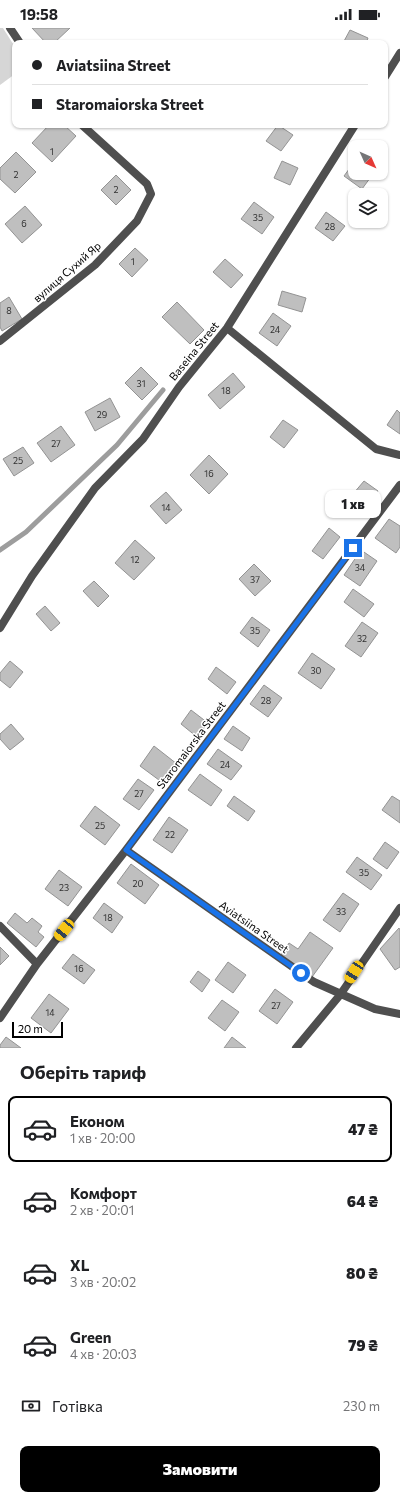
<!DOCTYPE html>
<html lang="uk">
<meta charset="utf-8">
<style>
body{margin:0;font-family:Commissioner,sans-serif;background:#f2f2f2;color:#202124;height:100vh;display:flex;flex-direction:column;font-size:15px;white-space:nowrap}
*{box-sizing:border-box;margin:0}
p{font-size:13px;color:#757577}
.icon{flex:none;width:22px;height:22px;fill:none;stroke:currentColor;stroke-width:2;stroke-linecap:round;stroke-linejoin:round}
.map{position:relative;height:1020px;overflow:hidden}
.details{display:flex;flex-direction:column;background:#fff;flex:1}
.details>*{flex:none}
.hud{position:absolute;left:12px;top:12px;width:376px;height:88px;border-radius:8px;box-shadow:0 1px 3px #0004;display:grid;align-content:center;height:88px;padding:0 20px;background:#fff}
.needle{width:26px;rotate:135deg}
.controls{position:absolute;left:348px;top:112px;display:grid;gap:8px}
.controls a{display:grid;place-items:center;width:40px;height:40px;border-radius:8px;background:#fff;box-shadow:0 1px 3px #0004;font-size:20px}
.scale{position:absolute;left:12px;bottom:10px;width:51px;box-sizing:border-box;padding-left:4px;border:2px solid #000;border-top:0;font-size:11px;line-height:14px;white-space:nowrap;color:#000;-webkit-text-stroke:3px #fff;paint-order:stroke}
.end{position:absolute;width:18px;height:18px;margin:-9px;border:5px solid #1a73e8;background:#fff;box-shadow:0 0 0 2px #fff}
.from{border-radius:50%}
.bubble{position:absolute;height:28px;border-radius:8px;background:#fff;box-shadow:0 1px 3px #0004;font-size:13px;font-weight:800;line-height:28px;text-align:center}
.car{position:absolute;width:12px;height:24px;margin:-12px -6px;border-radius:5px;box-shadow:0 0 3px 1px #0007;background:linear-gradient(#f5c518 24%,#345 0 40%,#f5c518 0 76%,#345 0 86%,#f5c518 0)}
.hud b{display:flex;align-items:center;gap:14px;height:38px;font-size:15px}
.hud b+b{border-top:1px solid #e0e0e0}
.hud i{width:10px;height:10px;background:#202124}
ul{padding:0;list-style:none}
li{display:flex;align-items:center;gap:12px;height:66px;margin:0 8px 6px;padding:0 12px;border:2px solid transparent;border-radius:8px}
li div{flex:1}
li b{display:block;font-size:15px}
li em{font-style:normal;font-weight:800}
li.selected{border-color:#000}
li>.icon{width:36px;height:36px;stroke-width:1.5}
h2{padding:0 20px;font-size:18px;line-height:48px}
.pay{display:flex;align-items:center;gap:10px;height:44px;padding:0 20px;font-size:15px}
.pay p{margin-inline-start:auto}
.primary-button{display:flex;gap:8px;margin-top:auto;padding:8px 20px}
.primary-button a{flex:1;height:46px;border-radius:8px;background:#000;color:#fff;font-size:16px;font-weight:800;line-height:46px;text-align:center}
.status{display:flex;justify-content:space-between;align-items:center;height:28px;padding:0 20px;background:#fff;direction:ltr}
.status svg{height:11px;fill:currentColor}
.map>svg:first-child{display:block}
</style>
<div class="status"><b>19:58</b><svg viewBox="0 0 49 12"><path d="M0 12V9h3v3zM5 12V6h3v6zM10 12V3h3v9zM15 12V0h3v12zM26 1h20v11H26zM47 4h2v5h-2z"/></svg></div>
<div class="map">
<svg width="400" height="1020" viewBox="0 0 400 1020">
<rect width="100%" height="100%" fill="#fff"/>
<path fill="#d6d6d6" d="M0 0H3L15 19V46L0 57Z"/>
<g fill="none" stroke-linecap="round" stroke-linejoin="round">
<path stroke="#9d9d9d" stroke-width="5" d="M0 522 26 504 117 417 163 362"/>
</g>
<path fill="#bfbfbf" stroke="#939393" d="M32 0H70L54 15H46Z
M350 2 368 10 366 15H343Z
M49 97H64L76 108 52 134 32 115Z
M278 97 293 107 281 123 266 113Z
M16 124 36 144 15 165 0 151V140Z
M282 133 298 140 290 157 274 150Z
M355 133V145L373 146 362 161 344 148Z
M116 147 131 162 116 177 101 162Z
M254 174 274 189 262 206 241 191Z
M25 178 42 197 22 215 5 196Z
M326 184 345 198 333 213 315 200Z
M135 220 148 232 132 249 119 236Z
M225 231 243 247 231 260 213 244Z
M282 263 306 270 302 284 278 277Z
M9 269 22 291 2 303 0 299V275Z
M177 274 204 302 190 316 162 289Z
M273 285 291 298 277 318 259 305Z
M141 339 158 356 142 372 125 355Z
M233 345 245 359 220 381 208 367Z
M110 370 120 389 95 403 85 384Z
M397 382 400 385V406L387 397Z
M283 392 298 402 284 420 270 409Z
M61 398 75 417 51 434 37 415Z
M23 419 34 435 14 448 3 431Z
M209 427 228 446 209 466 190 447Z
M364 453 378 463 368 477 353 466Z
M166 464 182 482 166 496 150 478Z
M389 491 400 498V519L396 525 375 510Z
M329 500 340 509 323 531 312 523Z
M135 512 155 530 134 552 115 535Z
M361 522 377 533 360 558 344 547Z
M254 536 271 553 255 568 239 551Z
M94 553 109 568 98 579 83 563Z
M353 561 374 576 364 589 344 574Z
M45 578 60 595 51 603 36 586Z
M252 589 270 602 258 619 240 605Z
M362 594 378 605 361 629 345 618Z
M312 625 335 641 321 661 298 645Z
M10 633 23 644 10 660 0 652V645Z
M216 639 236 654 227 666 208 651Z
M264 657 282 670 268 689 250 676Z
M191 682 208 695 197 709 181 696Z
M11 696 24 711 10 722 0 711V706Z
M233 698 250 710 242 723 224 711Z
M154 718 177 736 163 755 140 738Z
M218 721 242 738 231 752 207 736Z
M200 746 222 762 211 778 188 762Z
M138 751 154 762 139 782 123 771Z
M234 768 255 783 248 793 227 778Z
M392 768 400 773V795L382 782Z
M95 778 120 797 105 817 80 798Z
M169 789 188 802 172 825 153 812Z
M385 814 399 824 387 841 373 831Z
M357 829 382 847 371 862 346 844Z
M131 836 159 857 145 876 117 855Z
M59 842 82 859 68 878 45 861Z
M343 865 359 876 340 904 323 892Z
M104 875 123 889 112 905 93 890Z
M15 885 27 895 32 890 42 898 38 904 44 909 36 919 7 895Z
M399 900 400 902V939L395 942 380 921Z
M310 904 333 920 312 949 281 927 289 915 298 921Z
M0 919 9 928 0 937Z
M73 926 95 942 84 956 62 940Z
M228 934 246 947 233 965 215 952Z
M198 943 210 952 202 964 190 954Z
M275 961 293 974 277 996 259 983Z
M49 966 69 981 51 1005 31 990Z
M222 972 239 984 225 1003 208 990Z
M6 1009 21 1020H0V1017Z
M232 1009 246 1020H224Z"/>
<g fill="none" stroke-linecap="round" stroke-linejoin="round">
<path stroke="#4f4f4f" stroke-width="8" d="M10 0 20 15
M385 49 400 25
M227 300 376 421 400 427
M0 313 95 237 137 193 151 166 147 156 82 97
M0 600 32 548 95 460 143 411 179 359 227 300 355 97
M126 822 314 954 375 981 400 986
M0 898 37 936
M0 990 37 936 126 822 400 457
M296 1020 340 967 400 880"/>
</g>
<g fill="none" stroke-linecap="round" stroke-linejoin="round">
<path stroke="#1a73e8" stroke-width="5" d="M301 945 126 822 353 520"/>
</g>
<g text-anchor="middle" stroke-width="3" stroke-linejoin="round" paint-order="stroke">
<g font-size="9" fill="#303030">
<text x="52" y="127">1</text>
<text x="16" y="150">2</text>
<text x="116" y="165">2</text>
<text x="258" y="193">35</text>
<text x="24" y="199">6</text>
<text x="330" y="202">28</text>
<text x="133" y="237">1</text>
<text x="9" y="286">8</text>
<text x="275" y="305">24</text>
<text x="141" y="359">31</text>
<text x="226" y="366">18</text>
<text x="102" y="390">29</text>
<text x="56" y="419">27</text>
<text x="18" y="436">25</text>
<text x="209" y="449">16</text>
<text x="166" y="483">14</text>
<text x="135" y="535">12</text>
<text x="360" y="543">34</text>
<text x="255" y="555">37</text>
<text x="255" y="606">35</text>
<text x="362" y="614">32</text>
<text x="316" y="646">30</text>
<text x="266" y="676">28</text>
<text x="225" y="740">24</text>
<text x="139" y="769">27</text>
<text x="100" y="801">25</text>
<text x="170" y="810">22</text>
<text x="364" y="848">35</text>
<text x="138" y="859">20</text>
<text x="64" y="863">23</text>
<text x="341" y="887">33</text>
<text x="108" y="893">18</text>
<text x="79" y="944">16</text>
<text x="276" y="981">27</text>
<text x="50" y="988">14</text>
</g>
<g font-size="11" fill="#000" stroke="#fff">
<text transform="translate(67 244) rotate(-41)" y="4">вулиця Сухий Яр</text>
<text transform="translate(194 323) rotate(-51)" y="4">Baseina Street</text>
<text transform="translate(191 717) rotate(-53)" y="4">Staromaiorska Street</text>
<text transform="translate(254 899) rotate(35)" y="4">Aviatsiina Street</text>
</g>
</g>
</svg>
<div class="controls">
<a><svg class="needle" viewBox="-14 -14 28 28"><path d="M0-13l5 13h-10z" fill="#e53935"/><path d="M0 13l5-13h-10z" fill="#757577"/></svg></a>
<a><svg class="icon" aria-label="layers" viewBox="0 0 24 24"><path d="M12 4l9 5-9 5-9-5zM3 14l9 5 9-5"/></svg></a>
</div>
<div class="scale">20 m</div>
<i class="end from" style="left:301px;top:945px"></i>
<i class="end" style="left:353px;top:520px"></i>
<div class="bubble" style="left:325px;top:462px;width:56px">1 хв</div>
<i class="car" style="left:64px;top:902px;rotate:219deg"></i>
<i class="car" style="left:354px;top:944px;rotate:213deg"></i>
<div class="hud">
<b><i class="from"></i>Aviatsiina Street</b>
<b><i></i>Staromaiorska Street</b>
</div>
</div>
<section class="details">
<h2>Оберіть тариф</h2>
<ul>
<li class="selected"><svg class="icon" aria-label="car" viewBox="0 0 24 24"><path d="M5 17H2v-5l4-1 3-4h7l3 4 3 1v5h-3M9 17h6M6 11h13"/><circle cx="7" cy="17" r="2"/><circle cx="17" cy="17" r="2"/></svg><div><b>Економ</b><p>1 хв · 20:00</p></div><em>47 ₴</em></li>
<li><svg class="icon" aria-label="car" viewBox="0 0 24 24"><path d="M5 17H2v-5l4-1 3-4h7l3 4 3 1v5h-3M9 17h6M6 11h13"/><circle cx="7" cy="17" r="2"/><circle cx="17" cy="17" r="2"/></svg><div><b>Комфорт</b><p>2 хв · 20:01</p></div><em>64 ₴</em></li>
<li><svg class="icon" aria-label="car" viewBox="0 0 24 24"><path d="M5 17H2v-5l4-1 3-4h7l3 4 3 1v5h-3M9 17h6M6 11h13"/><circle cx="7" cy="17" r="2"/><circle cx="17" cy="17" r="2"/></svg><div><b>XL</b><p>3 хв · 20:02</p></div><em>80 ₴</em></li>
<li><svg class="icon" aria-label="car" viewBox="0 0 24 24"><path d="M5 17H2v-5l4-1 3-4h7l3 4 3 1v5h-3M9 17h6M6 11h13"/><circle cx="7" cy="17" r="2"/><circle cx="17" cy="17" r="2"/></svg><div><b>Green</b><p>4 хв · 20:03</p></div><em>79 ₴</em></li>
</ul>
<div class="pay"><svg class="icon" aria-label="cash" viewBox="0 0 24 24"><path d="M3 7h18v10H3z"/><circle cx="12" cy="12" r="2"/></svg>Готівка<p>230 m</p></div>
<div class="primary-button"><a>Замовити</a></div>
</section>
